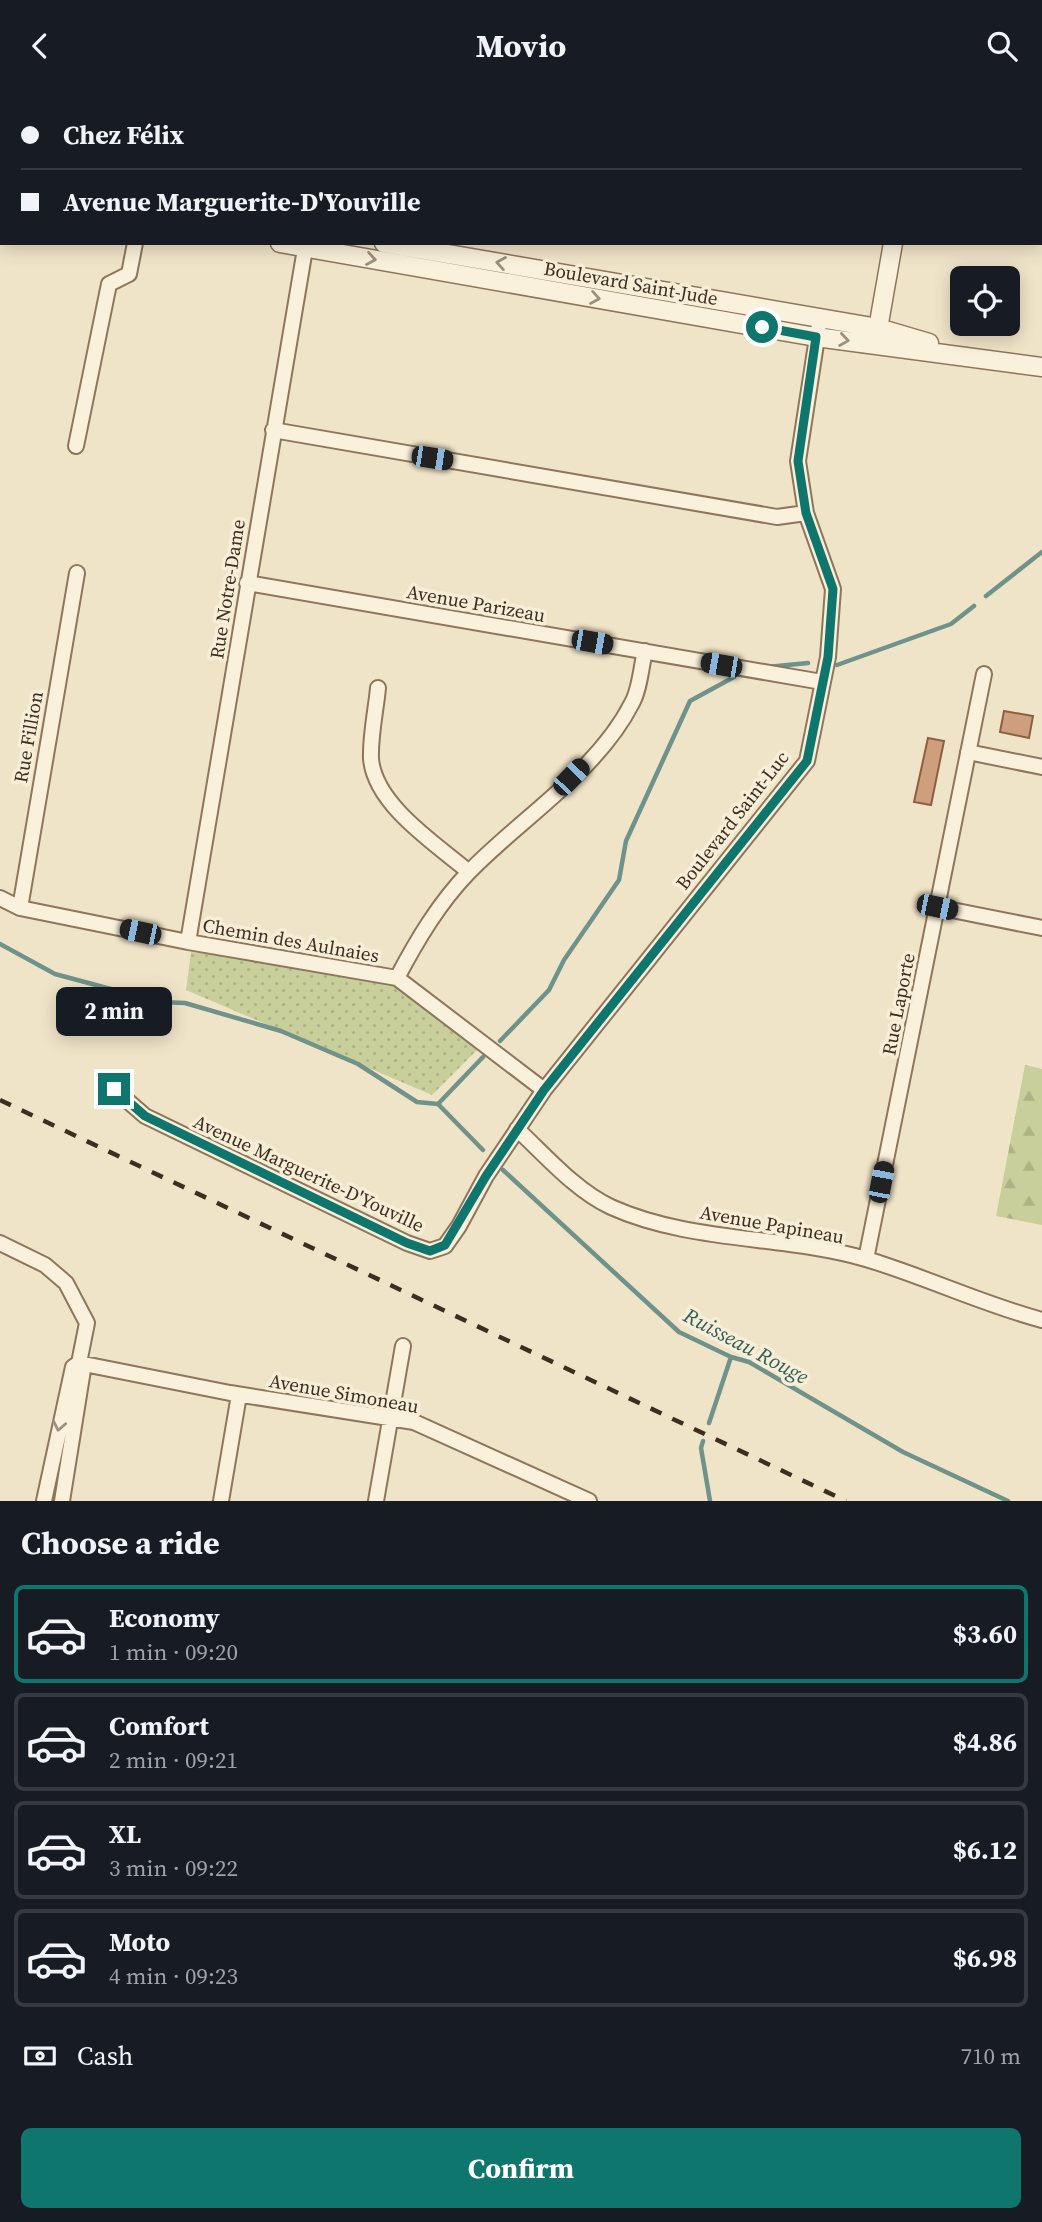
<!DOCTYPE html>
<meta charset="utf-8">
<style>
body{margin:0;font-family:"Source Serif 4",serif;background:#242831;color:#f1f3f6;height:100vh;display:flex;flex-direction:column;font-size:26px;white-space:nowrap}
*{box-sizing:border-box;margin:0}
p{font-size:23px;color:#9ea1a6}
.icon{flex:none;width:38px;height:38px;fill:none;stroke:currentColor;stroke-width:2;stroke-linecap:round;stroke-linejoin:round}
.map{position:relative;height:1410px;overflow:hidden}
.panel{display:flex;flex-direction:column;background:#171b24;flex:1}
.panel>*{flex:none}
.hud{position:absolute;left:0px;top:0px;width:1043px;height:154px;box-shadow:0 4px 18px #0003;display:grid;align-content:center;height:154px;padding:0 21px;background:#171b24}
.buttons{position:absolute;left:950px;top:175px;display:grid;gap:14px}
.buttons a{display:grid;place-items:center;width:70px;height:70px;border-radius:10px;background:#171b24;box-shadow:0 4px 18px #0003;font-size:35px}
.end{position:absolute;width:32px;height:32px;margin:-16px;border:9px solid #0f766e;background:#fff;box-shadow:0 0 0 4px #fff}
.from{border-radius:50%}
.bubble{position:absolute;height:49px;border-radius:10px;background:#171b24;box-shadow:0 4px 18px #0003;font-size:23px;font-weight:700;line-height:49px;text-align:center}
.car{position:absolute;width:21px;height:42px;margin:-21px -10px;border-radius:9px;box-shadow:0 0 5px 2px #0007;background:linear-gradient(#222 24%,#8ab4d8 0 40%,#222 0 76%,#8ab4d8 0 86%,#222 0)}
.hud b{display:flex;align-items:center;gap:24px;height:66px;font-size:26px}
.hud b+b{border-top:2px solid #363941}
.hud i{width:18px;height:18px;background:#f1f3f6}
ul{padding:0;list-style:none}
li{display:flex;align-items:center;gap:21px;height:98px;margin:0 14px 10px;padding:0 7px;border:4px solid #363941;border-radius:10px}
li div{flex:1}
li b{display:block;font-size:26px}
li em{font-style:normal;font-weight:700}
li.selected{border-color:#0f766e}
li>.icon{width:63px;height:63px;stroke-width:1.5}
h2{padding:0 21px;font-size:32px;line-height:84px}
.pay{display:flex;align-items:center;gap:18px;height:77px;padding:0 21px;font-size:26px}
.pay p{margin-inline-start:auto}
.action{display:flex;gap:14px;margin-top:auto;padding:14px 21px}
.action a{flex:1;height:80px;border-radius:10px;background:#0f766e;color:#fff;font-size:28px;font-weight:700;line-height:80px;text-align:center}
header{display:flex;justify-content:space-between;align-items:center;height:91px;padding:0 21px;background:#171b24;font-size:32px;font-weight:700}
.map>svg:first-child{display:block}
</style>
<header><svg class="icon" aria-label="back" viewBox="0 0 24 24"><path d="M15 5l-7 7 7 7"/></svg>Movio<svg class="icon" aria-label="search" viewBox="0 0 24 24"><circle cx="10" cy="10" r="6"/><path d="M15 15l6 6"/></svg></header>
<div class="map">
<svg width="1042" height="1410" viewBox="0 0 1042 1410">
<defs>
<pattern id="forest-firs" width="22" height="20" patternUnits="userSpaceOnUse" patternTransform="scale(1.75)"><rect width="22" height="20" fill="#c9cf9b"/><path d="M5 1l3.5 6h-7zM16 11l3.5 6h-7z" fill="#aeb285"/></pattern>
<pattern id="garden-dots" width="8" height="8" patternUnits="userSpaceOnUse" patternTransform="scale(1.75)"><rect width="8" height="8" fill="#c9cf9b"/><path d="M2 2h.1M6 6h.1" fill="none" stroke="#aeb285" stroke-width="1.8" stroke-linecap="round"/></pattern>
</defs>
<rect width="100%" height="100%" fill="#f0e4c8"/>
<path fill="url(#forest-firs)" d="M1025 974 1042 978V1134L996 1125Z"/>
<path fill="url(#garden-dots)" d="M191 861 397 887 484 952 432 1004 186 899Z"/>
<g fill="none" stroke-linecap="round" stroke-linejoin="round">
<path stroke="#6f938a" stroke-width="4.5" d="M986 505 1042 461
M837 574 951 533 974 515
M767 576 808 572
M0 853 55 883 159 911 185 912 281 940 358 973 417 1011 438 1013 483 1059
M500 950 549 899 564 869 619 789 626 750 690 610 734 586
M438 1013 483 966
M503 1079 679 1241 731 1266 749 1271 903 1361 1008 1410
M709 1332 731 1266
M703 1350 701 1357 710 1410"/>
</g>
<path fill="#cf9f7d" stroke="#8d5f41" stroke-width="2" d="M1004 620 1033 625 1029 647 1000 641Z
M928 647 944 650 931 714 914 711Z"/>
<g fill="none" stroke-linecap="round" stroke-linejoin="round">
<g stroke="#8d765c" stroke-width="18">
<path id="minor" d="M577 0 587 2
M160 2 161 0
M332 2V0
M273 339 777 426 806 422
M76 355 109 193 129 183 135 152
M247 492 822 591
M378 597C376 619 370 645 371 668 375 714 436 753 469 781
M968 661 1042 676
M0 807 20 817 188 851 397 887 544 999
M937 816 1042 837
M20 817 77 482
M188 851 306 152
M397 887C417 849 439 812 469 781 521 727 597 681 632 612 640 598 641 576 645 560
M114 998 145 1025 407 1152 430 1160 445 1155 459 1135 486 1085 544 999 807 670 828 566 833 498 806 422 798 370 820 227
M517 1038C545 1064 576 1100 611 1116 691 1152 783 1144 866 1168 926 1186 982 1213 1042 1229
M0 1152 45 1174 66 1192 87 1232 79 1272
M866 1168 984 583
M79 1272 230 1302 414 1331 589 1410
M44 1410 73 1276 79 1272
M62 1410 83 1279 79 1272
M221 1410 239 1304
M376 1410 403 1255"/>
</g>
<g stroke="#8d765c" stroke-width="21">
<path id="tertiary" d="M920 2V0
M0 84H2
M0 104 2 105
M280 152 816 246 1042 276
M384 152 878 237 929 252
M876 249 893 152"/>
</g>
<use href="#minor" stroke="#faf1dc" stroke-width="14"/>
<use href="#tertiary" stroke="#faf1dc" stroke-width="18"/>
<path stroke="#3d2e20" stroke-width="4.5" stroke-dasharray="12 12" stroke-linecap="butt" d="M0 1009 846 1410"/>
</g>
<defs><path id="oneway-chevron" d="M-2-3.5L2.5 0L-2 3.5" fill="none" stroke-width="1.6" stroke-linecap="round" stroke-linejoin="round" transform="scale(1.75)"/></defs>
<g stroke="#9c907e">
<use href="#oneway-chevron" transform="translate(371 168) rotate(10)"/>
<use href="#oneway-chevron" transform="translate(501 172) rotate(-170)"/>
<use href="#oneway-chevron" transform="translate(595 207) rotate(10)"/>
<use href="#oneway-chevron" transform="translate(844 249) rotate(8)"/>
<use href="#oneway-chevron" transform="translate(59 1335) rotate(101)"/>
</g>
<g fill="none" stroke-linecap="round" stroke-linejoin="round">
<path stroke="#0f766e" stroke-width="9" d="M114 998 145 1025 407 1152 430 1160 445 1154 486 1085 544 999 807 670 828 566 833 498 806 422 798 370 816 246 762 236"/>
</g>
<g text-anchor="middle" stroke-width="7" stroke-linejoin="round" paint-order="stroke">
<g font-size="19" fill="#3d2e20" stroke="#f7eed8">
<text transform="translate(631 192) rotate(10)" y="7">Boulevard Saint-Jude</text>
<text transform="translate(227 498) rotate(-81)" y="7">Rue Notre-Dame</text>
<text transform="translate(476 512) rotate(10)" y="7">Avenue Parizeau</text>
<text transform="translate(28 646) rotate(-80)" y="7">Rue Fillion</text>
<text transform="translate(732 729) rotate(-52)" y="7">Boulevard Saint-Luc</text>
<text transform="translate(291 849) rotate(10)" y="7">Chemin des Aulnaies</text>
<text transform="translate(898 913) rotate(-79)" y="7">Rue Laporte</text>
<text transform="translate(309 1082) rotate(25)" y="7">Avenue Marguerite-D'Youville</text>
<text transform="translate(772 1133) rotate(10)" y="7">Avenue Papineau</text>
<text transform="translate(344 1302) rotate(10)" y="7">Avenue Simoneau</text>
</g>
<g font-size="21" font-style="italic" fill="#2f5d5a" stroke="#f7eed8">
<text transform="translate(746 1255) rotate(28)" y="7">Ruisseau Rouge</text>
</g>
</g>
</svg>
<div class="buttons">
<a><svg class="icon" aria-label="locate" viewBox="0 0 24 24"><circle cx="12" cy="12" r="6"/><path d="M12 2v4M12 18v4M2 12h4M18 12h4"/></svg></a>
</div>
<i class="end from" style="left:762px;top:236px"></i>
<i class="end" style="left:114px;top:998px"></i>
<div class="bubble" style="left:56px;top:896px;width:116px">2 min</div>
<i class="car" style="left:432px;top:367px;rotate:99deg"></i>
<i class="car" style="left:592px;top:551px;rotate:100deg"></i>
<i class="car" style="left:721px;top:574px;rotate:280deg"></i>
<i class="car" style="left:571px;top:686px;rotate:44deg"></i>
<i class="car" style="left:937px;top:816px;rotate:102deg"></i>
<i class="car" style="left:140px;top:841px;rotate:282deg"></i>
<i class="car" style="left:881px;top:1091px;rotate:11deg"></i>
<div class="hud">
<b><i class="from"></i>Chez Félix</b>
<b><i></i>Avenue Marguerite-D'Youville</b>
</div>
</div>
<section class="panel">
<h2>Choose a ride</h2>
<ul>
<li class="selected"><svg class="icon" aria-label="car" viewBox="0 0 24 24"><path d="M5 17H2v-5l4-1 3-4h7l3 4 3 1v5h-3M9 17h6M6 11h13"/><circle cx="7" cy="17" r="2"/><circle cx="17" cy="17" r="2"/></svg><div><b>Economy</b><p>1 min · 09:20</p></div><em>$3.60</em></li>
<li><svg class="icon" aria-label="car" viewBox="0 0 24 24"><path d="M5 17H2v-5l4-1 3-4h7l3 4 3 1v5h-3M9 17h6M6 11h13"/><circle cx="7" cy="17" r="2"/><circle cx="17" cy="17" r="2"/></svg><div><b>Comfort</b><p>2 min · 09:21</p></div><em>$4.86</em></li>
<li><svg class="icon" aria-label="car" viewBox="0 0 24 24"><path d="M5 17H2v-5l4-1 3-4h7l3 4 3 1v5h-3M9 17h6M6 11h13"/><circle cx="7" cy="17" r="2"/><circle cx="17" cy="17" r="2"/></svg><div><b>XL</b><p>3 min · 09:22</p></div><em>$6.12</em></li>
<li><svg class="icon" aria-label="car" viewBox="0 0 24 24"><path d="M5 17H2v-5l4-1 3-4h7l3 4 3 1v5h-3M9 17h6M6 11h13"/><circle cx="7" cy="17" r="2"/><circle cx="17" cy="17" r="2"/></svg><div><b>Moto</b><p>4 min · 09:23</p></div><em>$6.98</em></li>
</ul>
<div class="pay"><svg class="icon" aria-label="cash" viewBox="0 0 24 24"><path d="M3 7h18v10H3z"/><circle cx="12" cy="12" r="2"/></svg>Cash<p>710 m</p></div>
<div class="action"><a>Confirm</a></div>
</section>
